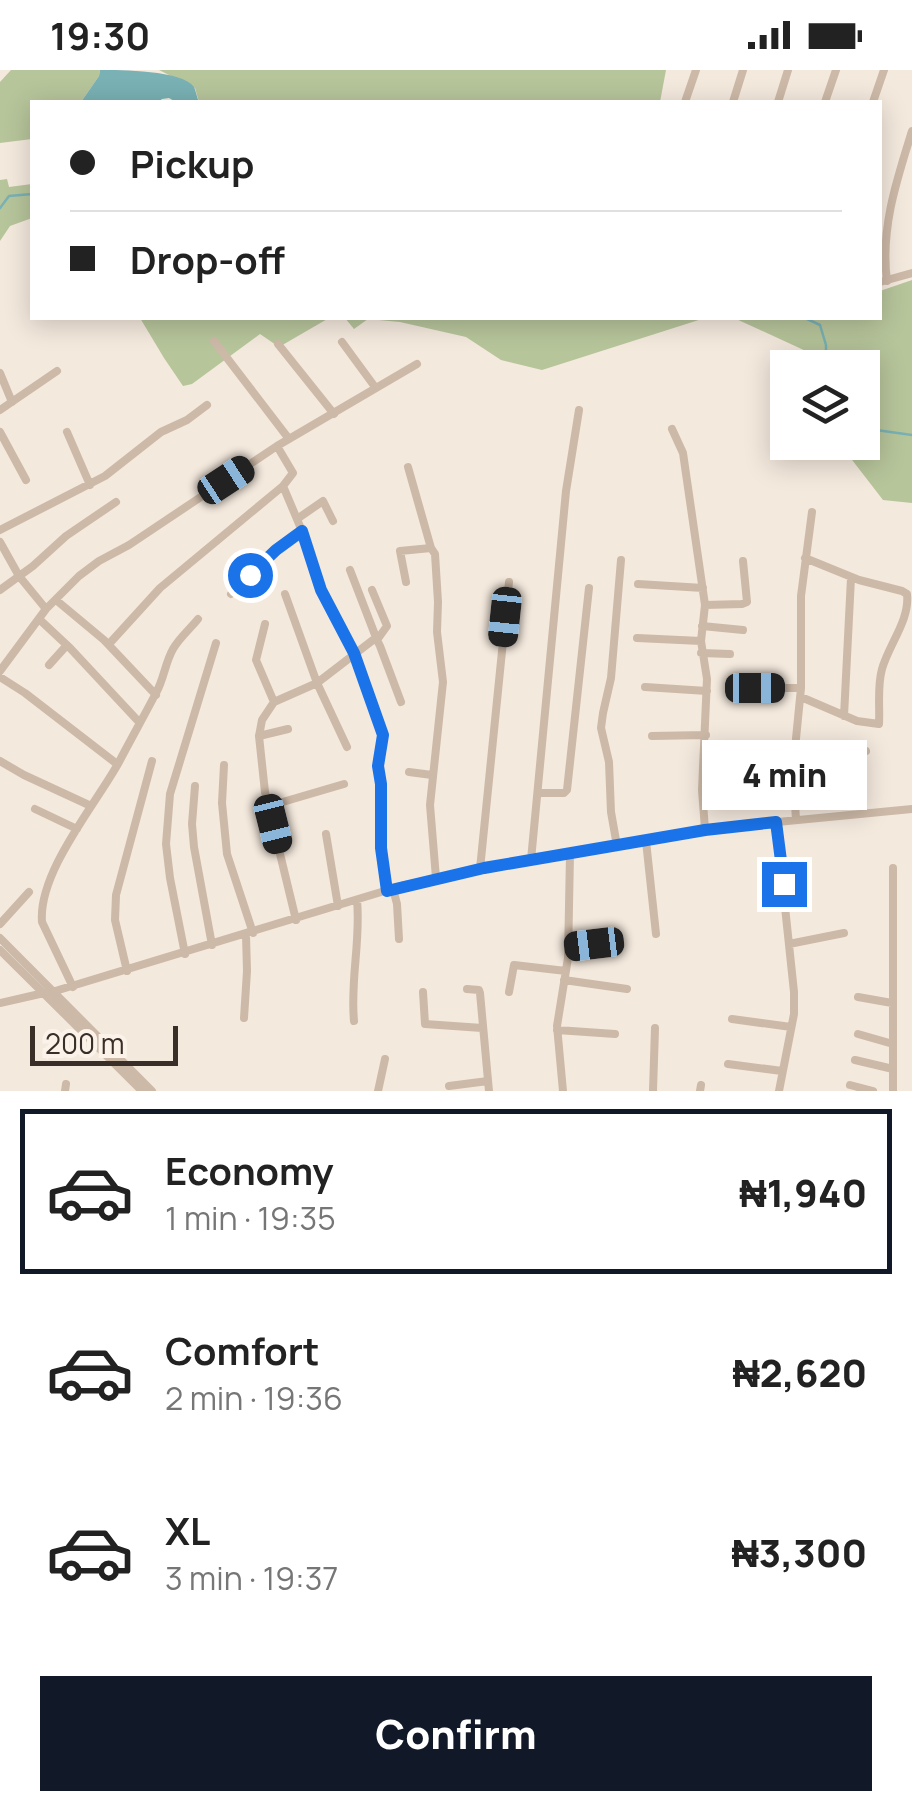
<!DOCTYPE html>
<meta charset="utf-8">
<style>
body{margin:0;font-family:Manrope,sans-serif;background:#f6f6f6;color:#222;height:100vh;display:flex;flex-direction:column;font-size:38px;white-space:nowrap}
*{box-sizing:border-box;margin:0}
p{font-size:32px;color:#767676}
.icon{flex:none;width:55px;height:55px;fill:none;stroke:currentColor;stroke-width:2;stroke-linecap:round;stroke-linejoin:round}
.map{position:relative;height:1021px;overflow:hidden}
.drawer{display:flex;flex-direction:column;background:#fff;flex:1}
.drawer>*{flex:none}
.banner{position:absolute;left:30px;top:30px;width:852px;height:220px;border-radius:0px;box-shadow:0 5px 25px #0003;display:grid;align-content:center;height:220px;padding:0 40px;background:#fff}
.tools{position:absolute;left:770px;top:280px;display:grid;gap:20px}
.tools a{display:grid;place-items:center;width:110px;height:110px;border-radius:0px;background:#fff;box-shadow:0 5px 25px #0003;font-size:50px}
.scale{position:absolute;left:30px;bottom:25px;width:148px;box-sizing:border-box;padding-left:10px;border:5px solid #392e28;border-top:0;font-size:28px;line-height:35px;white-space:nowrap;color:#392e28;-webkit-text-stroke:8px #fbf3ea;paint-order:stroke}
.end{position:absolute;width:45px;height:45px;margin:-22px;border:12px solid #1a73e8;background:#fff;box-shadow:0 0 0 5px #fff}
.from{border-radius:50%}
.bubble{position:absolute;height:70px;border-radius:0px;background:#fff;box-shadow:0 5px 25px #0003;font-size:32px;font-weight:800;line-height:70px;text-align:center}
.car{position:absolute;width:30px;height:60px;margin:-30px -15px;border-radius:12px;box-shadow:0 0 8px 2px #0007;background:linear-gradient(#222 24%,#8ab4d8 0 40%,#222 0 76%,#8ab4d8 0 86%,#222 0)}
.banner b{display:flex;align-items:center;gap:35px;height:95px;font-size:38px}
.banner b+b{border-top:2px solid #e0e0e0}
.banner i{width:25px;height:25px;background:#222}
ul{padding:18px 0 0;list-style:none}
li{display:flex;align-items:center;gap:30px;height:165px;margin:0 20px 15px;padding:0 20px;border:5px solid transparent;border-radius:0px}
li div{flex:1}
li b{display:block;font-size:38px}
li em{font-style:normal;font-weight:800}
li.on{border-color:#111827}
li>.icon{width:90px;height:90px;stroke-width:1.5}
.primary-button{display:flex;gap:20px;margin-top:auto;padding:20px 40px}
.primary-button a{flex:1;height:115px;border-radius:0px;background:#111827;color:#fff;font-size:40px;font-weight:800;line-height:115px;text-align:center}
.status{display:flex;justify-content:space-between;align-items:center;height:70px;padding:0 50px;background:#fff;direction:ltr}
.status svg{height:28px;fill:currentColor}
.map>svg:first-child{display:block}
</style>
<div class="status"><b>19:30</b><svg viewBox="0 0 49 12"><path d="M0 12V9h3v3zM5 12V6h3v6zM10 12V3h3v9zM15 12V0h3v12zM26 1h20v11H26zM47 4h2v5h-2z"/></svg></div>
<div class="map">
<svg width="912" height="1021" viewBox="0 0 912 1021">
<rect width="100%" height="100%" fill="#f4e9dd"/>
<path fill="#b7c59b" d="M11 0H100L99 6 81 32H32V69L0 73V12Z
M159 0H666L660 32H199L195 18Z
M7 109 9 117 32 114V148L10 156 0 171V110Z
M912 210V433L883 430 839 373 862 372V298L813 297 808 282 734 248H880V221Z
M140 248H329L279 277 260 264 192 314 183 316 164 288Z
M345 248H705L542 300 501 290 466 267 400 252 368 249 354 259Z"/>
<path fill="#79b1b4" d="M100 0C121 0 182 0 194 17 195 18 198 31 199 32H176L169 28 162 29 158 32H81L99 6Z"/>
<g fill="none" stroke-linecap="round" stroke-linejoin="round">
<path stroke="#79b1b4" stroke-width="2.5" d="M0 138 9 126 32 124
M805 248 820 255 826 275V298
M862 358 912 365"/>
<path stroke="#cdb9a7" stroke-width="8" d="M685 32 696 0
M733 32 743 0
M778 32 788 0
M825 32 836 0
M873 32 884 0
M887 211C880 159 897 109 912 61
M880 212 912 203
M214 271 289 369
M342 272 375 317
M278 274 334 344
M0 303 12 332
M0 340 57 301
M672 359 683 383 705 535 701 571 707 609 702 720 705 759
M0 362 26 410
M67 362 90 415
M277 376 293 403 283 416 302 461 321 520 353 583 383 665 378 696 381 715V778L387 821
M408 397 431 478
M297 449 323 431 333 451
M0 460 105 406 161 362 187 350 207 335
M0 472 19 506 46 539
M350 500 377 570
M406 512 400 481 431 478 435 484 438 532 437 562 443 612 430 735 436 808
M638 514 703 518
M0 520 33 496 66 466 116 432
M372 520 387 556 377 570
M231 524 276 480 302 461
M285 524 317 613 347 677
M56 530 104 570 156 625
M705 535 742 534 747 532 743 491
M39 549 70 578 139 652
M265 554 256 590 274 632
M702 556 743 560
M637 568 701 571
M109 574 160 518 283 416
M701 583 730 584
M49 595 67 575
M0 601 46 539 79 506 99 491 129 475 277 376 417 294
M0 607 25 623 117 694
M645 617 707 621
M755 618H801
M801 627 857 651 879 654C880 636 877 617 882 599 889 574 910 550 907 524L902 521 859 510 805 488
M844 646 851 508
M259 666 288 659
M652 666 706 665
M0 691 24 705 91 736
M224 695 222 733 227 784 253 863
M793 699 866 681
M409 702 432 705
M195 716 192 754 194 777 212 875
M539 723H564L567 720 589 518
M269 736 344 714
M35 739 77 759
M796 750 793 699 801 618V526L812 442
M776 752 794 922V944L779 1021
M326 764 338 836
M646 771 656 864
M617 776 611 742 609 692 601 658 603 643 611 608 621 490
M531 790 566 421 579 340
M480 799 509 512
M393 819 397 834 399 869
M296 850 265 722 259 666 262 650 274 632 317 613 373 570H377L380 576 401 632
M0 854 29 822
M0 868 152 1021
M789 874 844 863
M569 877 620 870
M0 880 142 1021
M185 884 170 808 166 774 170 724 216 573
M127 901 115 850 116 825 152 691
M564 910 627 919
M73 917 42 852C38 802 96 734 119 692 131 669 144 646 156 623 164 609 165 593 173 579 179 568 190 559 198 549
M467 919 479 920 480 923 489 1021
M52 922 401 816 443 807 705 759 912 739
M423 922 425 954 482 958
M509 922 514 895 566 901
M858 927 892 933
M0 933 44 923
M244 948 247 901 246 865
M732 949 791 957
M354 951C350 910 361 870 357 830
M557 960 615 964
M858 964 893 974
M855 990 893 999
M728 994 782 1001
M850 1015 873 1021
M449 1016 488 1011
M65 1021 66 1014
M378 1021 385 989
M563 1021 557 956 568 888 570 784
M653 1021 655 958
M700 1021 701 1015
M893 1021V798"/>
</g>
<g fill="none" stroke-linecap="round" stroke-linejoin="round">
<path stroke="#1a73e8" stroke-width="12" d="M250 505 276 480 302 461 321 520 354 583 383 665 378 696 381 714V778L387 821 484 798 705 760 776 752 784 814"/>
</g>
</svg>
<div class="tools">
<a><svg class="icon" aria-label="layers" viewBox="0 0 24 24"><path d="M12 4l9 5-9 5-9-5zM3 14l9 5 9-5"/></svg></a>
</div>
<div class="scale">200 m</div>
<i class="end from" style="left:250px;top:505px"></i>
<i class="end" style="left:784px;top:814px"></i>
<div class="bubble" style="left:702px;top:670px;width:165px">4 min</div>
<i class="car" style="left:226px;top:410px;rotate:57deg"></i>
<i class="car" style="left:505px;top:547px;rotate:186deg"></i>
<i class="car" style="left:755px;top:618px;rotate:90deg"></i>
<i class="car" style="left:273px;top:754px;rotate:166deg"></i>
<i class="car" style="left:594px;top:874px;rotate:263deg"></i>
<div class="banner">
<b><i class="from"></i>Pickup</b>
<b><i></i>Drop-off</b>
</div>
</div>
<section class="drawer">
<ul>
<li class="on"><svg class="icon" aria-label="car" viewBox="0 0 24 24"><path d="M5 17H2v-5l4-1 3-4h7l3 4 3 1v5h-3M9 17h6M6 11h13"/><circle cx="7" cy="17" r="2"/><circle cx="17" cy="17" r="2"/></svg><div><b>Economy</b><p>1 min · 19:35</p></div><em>₦1,940</em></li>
<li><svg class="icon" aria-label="car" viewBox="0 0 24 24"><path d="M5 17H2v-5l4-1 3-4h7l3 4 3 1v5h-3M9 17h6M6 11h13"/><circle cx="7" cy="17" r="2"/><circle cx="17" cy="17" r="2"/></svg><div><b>Comfort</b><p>2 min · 19:36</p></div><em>₦2,620</em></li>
<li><svg class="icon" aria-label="car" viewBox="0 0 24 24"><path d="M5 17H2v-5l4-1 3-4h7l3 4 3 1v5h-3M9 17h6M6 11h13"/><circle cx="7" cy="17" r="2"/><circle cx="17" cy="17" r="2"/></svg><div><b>XL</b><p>3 min · 19:37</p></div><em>₦3,300</em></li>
</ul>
<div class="primary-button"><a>Confirm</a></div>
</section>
